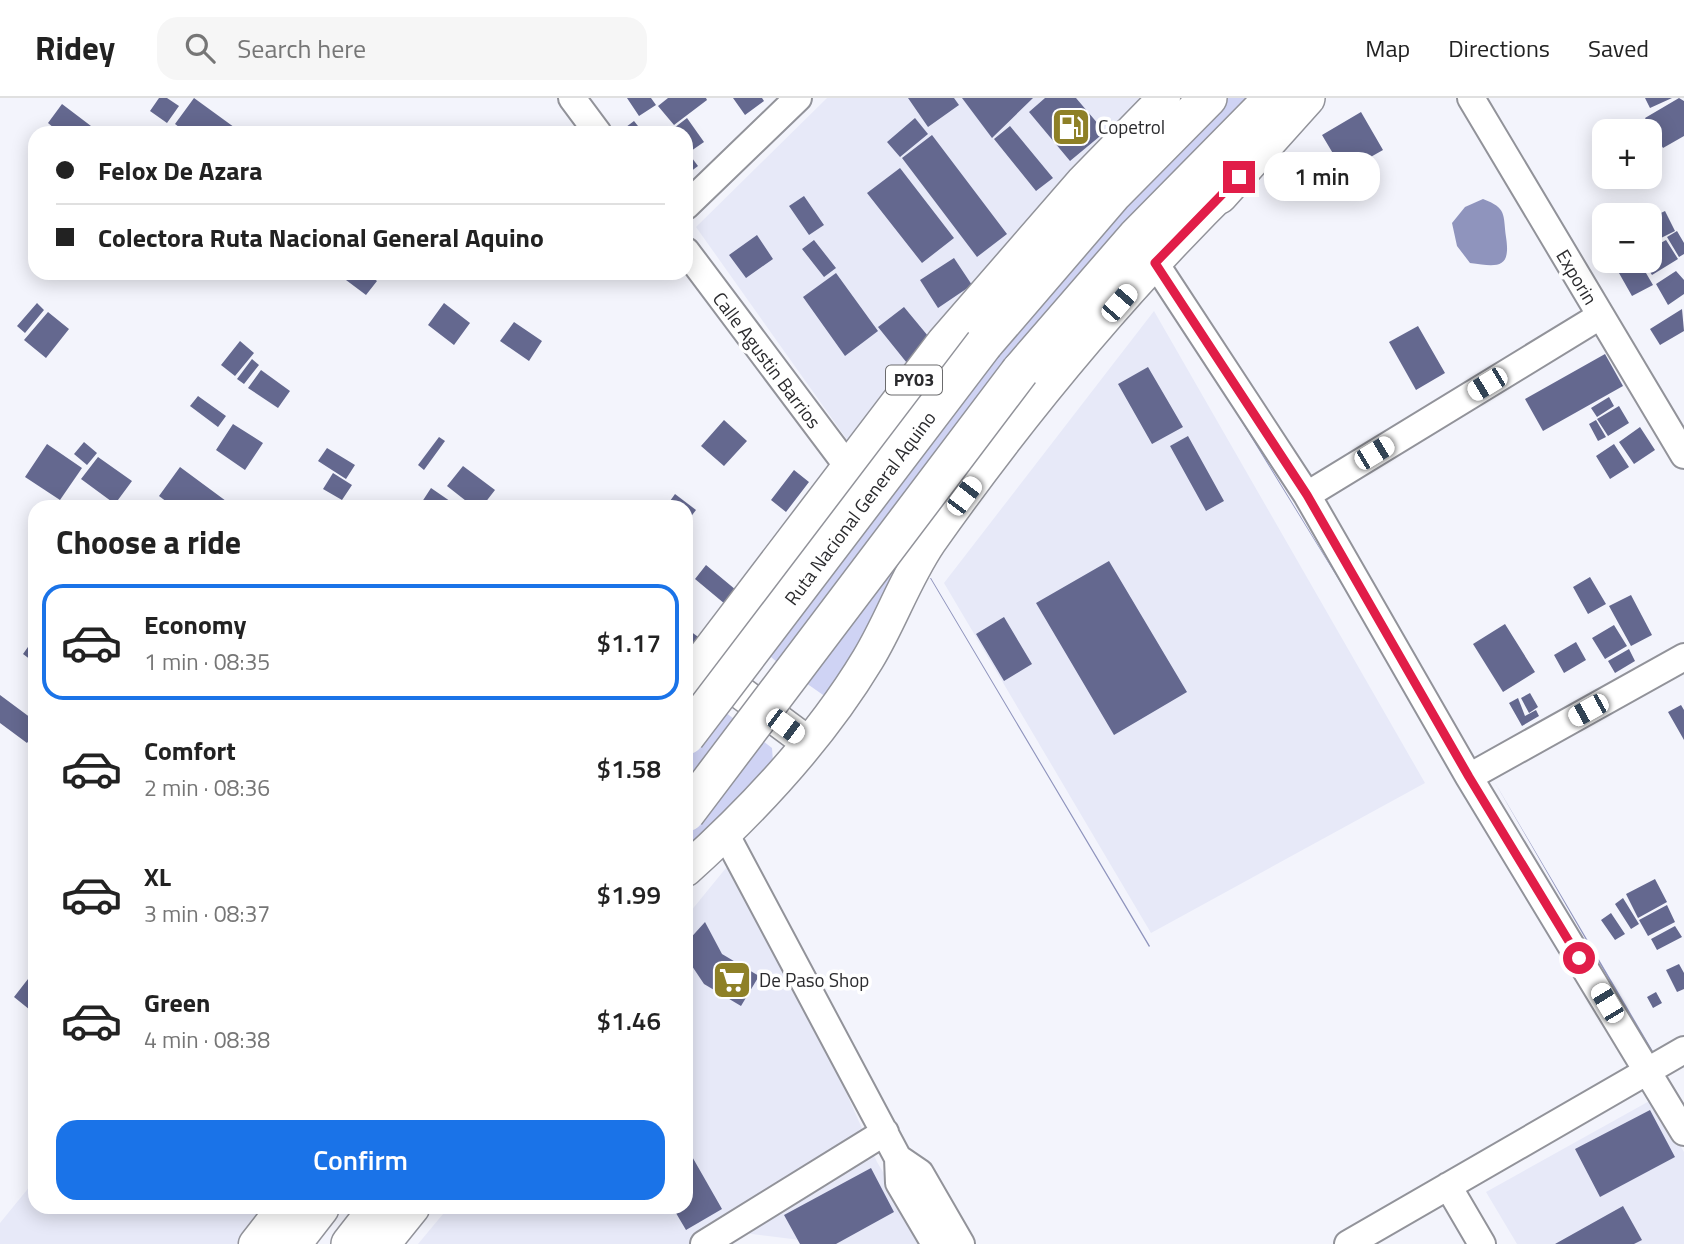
<!DOCTYPE html>
<meta charset="utf-8">
<style>
body{margin:0;font-family:"Titillium Web",sans-serif;background:#f6f6f6;color:#222;height:100vh;display:flex;flex-direction:column;font-size:26px;white-space:nowrap}
*{box-sizing:border-box;margin:0}
p{font-size:23px;color:#767676}
.icon{flex:none;width:38px;height:38px;fill:none;stroke:currentColor;stroke-width:2;stroke-linecap:round;stroke-linejoin:round}
.map{position:relative;flex:1;overflow:hidden}
.sheet{position:absolute;left:28px;top:402px;width:665px;height:714px;display:flex;flex-direction:column;background:#fff;border-radius:21px;box-shadow:0 4px 18px #0003}
.sheet>*{flex:none}
.guide{position:absolute;left:28px;top:28px;width:665px;height:154px;border-radius:21px;box-shadow:0 4px 18px #0003;display:grid;align-content:center;height:154px;padding:0 28px;background:#fff}
.tools{position:absolute;left:1592px;top:21px;display:grid;gap:14px}
.tools a{display:grid;place-items:center;width:70px;height:70px;border-radius:14px;background:#fff;box-shadow:0 4px 18px #0003;font-size:35px}
.end{position:absolute;width:32px;height:32px;margin:-16px;border:9px solid #e11d48;background:#fff;box-shadow:0 0 0 4px #fff}
.from{border-radius:50%}
.bubble{position:absolute;height:49px;border-radius:21px;background:#fff;box-shadow:0 4px 18px #0003;font-size:23px;font-weight:600;line-height:49px;text-align:center}
.car{position:absolute;width:21px;height:42px;margin:-21px -10px;border-radius:9px;box-shadow:0 0 5px 2px #0007;background:linear-gradient(#fff 24%,#345 0 40%,#fff 0 76%,#345 0 86%,#fff 0)}
.guide b{display:flex;align-items:center;gap:24px;height:66px;font-size:26px}
.guide b+b{border-top:2px solid #e0e0e0}
.guide i{width:18px;height:18px;background:#222}
ul{padding:0;list-style:none}
li{display:flex;align-items:center;gap:21px;height:116px;margin:0 14px 10px;padding:0 14px;border:4px solid transparent;border-radius:21px}
li div{flex:1}
li b{display:block;font-size:26px}
li em{font-style:normal;font-weight:600}
li.on{border-color:#1a73e8}
li>.icon{width:63px;height:63px;stroke-width:1.5}
h2{padding:0 28px;font-size:32px;line-height:84px}
.action{display:flex;gap:14px;margin-top:auto;padding:14px 28px}
.action a{flex:1;height:80px;border-radius:21px;background:#1a73e8;color:#fff;font-size:28px;font-weight:600;line-height:80px;text-align:center}
header{display:flex;align-items:center;gap:42px;box-sizing:border-box;height:98px;padding:0 35px;background:#fff;border-bottom:2px solid #e0e0e0}
header strong{font-size:33px}
nav{display:flex;gap:38px;margin-inline-start:auto;font-size:24px}
.search{width:490px;height:63px;background:#f6f6f6;display:flex;align-items:center;gap:18px;box-sizing:border-box;padding:0 24px;border-radius:21px;color:#767676;font-size:26px}
.map>svg:first-child{display:block}
</style>
<header>
<strong>Ridey</strong>
<div class="search"><svg class="icon" aria-label="search" viewBox="0 0 24 24"><circle cx="10" cy="10" r="6"/><path d="M15 15l6 6"/></svg>Search here</div>
<nav><a>Map</a><a>Directions</a><a>Saved</a></nav>
</header>
<div class="map">
<svg width="1684" height="1146" viewBox="0 0 1684 1146">
<rect width="100%" height="100%" fill="#f3f4fc"/>
<path fill="#e7e9f8" d="M827 0H1142L993 168 848 343 696 129Z
M1154 213 1425 685 1151 835 944 485Z
M739 754 877 1064 926 1146H832L720 1132 711 1146H418L448 1110H686V819Z
M1653 1001 1684 1054V1146H1517L1486 1094Z
M35 1082V1110H269L240 1146H0V1125Z"/>
<path fill="#cfd3f4" d="M1226 0H1260L783 569 765 554 861 428 1113 112Z
M1036 276 861 553 826 599 806 585Z
M725 614 738 624 686 697V659L721 615Z
M763 643 772 650 773 664 686 761V737Z"/>
<path fill="#8f94bd" d="M1483 101C1507 110 1503 116 1506 139 1511 171 1498 169 1470 165L1457 148 1452 125 1465 109Z
M1172 208 1460 679 1171 209Z
M930 480H931L1150 848 1149 849Z
M1494 683 1654 955 1652 956Z"/>
<path fill="#64688f" d="M159 0H167L179 8 167 25 150 13Z
M194 0 238 32 236 35H187L175 26Z
M627 0H651L656 7 639 18Z
M668 0H706L707 2 674 27 658 8Z
M733 0H762L764 3 745 17Z
M908 0H954L959 7 928 29Z
M962 0H1033L992 40Z
M1045 0H1076L1105 34 1070 63 1029 14Z
M1645 0H1672L1650 10Z
M1679 0 1684 3V38L1663 50 1645 20Z
M62 6 91 28 85 35H60L48 25Z
M1361 14 1383 52 1344 74 1322 37Z
M687 20 704 44 691 53 686 47V35H677L674 30Z
M915 20 928 36 900 59 887 44Z
M634 23 642 33 624 35 622 32Z
M1010 28 1053 80 1036 93 994 41Z
M932 37 1007 136 977 159 902 60Z
M686 52 698 68 686 77Z
M900 70 954 140 922 165 867 95Z
M804 98 824 127 809 137 789 108Z
M1665 113 1675 133 1659 141 1650 120Z
M1677 133 1684 145V156L1679 159 1667 139Z
M757 137 773 161 746 180 729 157Z
M814 142 836 170 824 179 802 151Z
M1666 142 1678 161 1652 177 1643 163H1650V151Z
M954 160 972 187 938 210 920 182Z
M1624 163H1639L1653 187 1632 198 1615 168Z
M1676 173 1684 182V196L1668 207 1656 186Z
M351 175H367L377 183 366 197 346 182Z
M836 175 878 233 845 258 803 199Z
M37 205 44 212 25 235 17 228Z
M444 205 470 225 454 247 428 227Z
M904 209 933 244 907 265 878 229Z
M1682 211 1684 233 1660 247 1650 231Z
M48 214 69 231 46 260 24 242Z
M514 224 542 243 529 263 500 243Z
M1418 228 1445 275 1416 292 1389 244Z
M240 243 254 255 235 278 221 267Z
M1605 256 1623 288 1543 333 1525 301Z
M252 261 259 267 244 286 237 281Z
M1148 269 1183 329 1152 346 1118 286Z
M261 272 290 293 278 310 248 290Z
M198 298 226 318 218 329 190 308Z
M1609 299 1614 308 1597 319 1591 310Z
M1619 308 1629 325 1608 338 1597 321Z
M724 322 747 343 724 368 701 348Z
M1596 322 1606 339 1598 343 1589 326Z
M233 326 263 345 245 372 216 352Z
M1640 329 1655 352 1634 366 1619 344Z
M1188 338 1224 403 1206 413 1170 348Z
M439 339 445 343 424 372 418 367Z
M84 344 97 355 87 367 74 356Z
M47 346 82 370 60 402 25 379Z
M1614 346 1629 369 1610 381 1596 358Z
M327 350 355 367 346 381 318 363Z
M98 359 132 383 115 406 81 381Z
M463 368 495 392 481 410H475L447 388Z
M180 369 226 403 221 410H175L159 398Z
M794 372 809 384 786 414 771 402Z
M333 375 352 387 342 402 323 391Z
M431 390 460 410H418Z
M675 396 696 412 686 425V410H665Z
M1109 463 1187 594 1114 637 1036 505Z
M706 467 736 492 725 506 695 481Z
M1590 479 1606 506 1588 516 1573 489Z
M1631 497 1652 537 1631 548 1609 508Z
M1004 519 1032 566 1004 583 976 536Z
M1505 526 1535 574 1503 594 1473 546Z
M1614 527 1627 548 1605 561 1592 540Z
M686 530 701 541 686 561Z
M35 539V565L23 556Z
M1576 544 1586 562 1564 575 1554 557Z
M1629 551 1635 563 1615 575 1608 563Z
M1530 595 1538 609 1529 615 1521 600Z
M0 597 35 623V634L27 645 0 625Z
M1518 600 1525 618 1536 612 1539 618 1522 628 1509 605Z
M1681 607 1684 612V642L1668 614Z
M1655 781 1667 804 1638 820 1626 796Z
M1623 800 1639 826 1631 831 1615 806Z
M1667 807 1675 824 1648 838 1639 822Z
M1611 815 1625 836 1615 842 1601 822Z
M705 824 722 856 759 878 741 908 704 886 686 859V845Z
M1675 828 1682 839 1657 852 1651 841Z
M1679 866 1684 875V891L1677 894 1666 872Z
M35 872V916L14 899Z
M1656 894 1662 905 1653 910 1647 899Z
M1650 1012 1675 1059 1600 1099 1575 1051Z
M686 1048 722 1111 686 1132 673 1110H686Z
M871 1070 894 1114 836 1146H800L784 1117Z
M1623 1108 1642 1142 1634 1146H1555Z"/>
<g fill="none" stroke-linecap="round" stroke-linejoin="round">
<g stroke="#92939a" stroke-width="30">
<path id="minor" d="M572 0 598 35
M1471 0 1684 357
M686 108 798 0
M686 153 849 370
M1155 165 1307 397 1469 679 1684 1034
M1307 397 1600 218
M1469 679 1684 559
M726 737 898 1060 899 1085 935 1146
M898 1060 920 1075 961 1146
M1448 1088 1482 1146
M704 1146 885 1034
M1348 1146 1684 952"/>
</g>
<g stroke="#92939a" stroke-width="35">
<path id="major" d="M706 569 807 644
M686 582 943 244 1082 84 1164 0
M686 772C754 711 821 639 868 561 891 523 905 481 930 444 1021 315 1123 192 1236 81
M255 1146 283 1110
M384 1146 413 1110"/>
</g>
<g stroke="#92939a" stroke-width="40">
<path id="highway" d="M1219 97 1306 0
M984 246 1113 96 1208 0
M1020 273 1136 139 1273 0
M292 1146 320 1110
M350 1146 378 1110"/>
</g>
<use href="#minor" stroke="#fff" stroke-width="26"/>
<use href="#major" stroke="#fff" stroke-width="32"/>
<use href="#highway" stroke="#fff" stroke-width="37"/>
<g stroke="#92939a" stroke-width="40" stroke-linecap="butt">
<path id="highway-bridge" d="M686 638 984 246
M686 715 1020 273"/>
</g>
<use href="#highway-bridge" stroke="#fff" stroke-width="37"/>
</g>
<g fill="none" stroke-linecap="round" stroke-linejoin="round">
<path stroke="#e11d48" stroke-width="9" d="M1239 79 1155 165 1307 397 1469 679 1579 860"/>
</g>
<defs>
<g id="fuel-square" transform="scale(2.0125)"><rect x="-9" y="-9" width="18" height="18" rx="4" fill="#8e8027" stroke="#fff"/><path d="M-5.5-6h7V0h2V4h1.3V-2.5L3-4.5l.8-.8L6-3V5H2.5V1h-1V6h-7ZM-4.2-4.7v3.2H.2V-4.7Z" fill="#fff"/></g>
<g id="supermarket-square" transform="scale(2.0125)"><rect x="-9" y="-9" width="18" height="18" rx="4" fill="#8e8027" stroke="#fff"/><path d="M-6-5.5h2.5l.6 2H6L4.5 2H-2.5L-4.4-4H-6ZM-1.5 3.2a1.3 1.3 0 1 0 .1 0ZM3 3.2a1.3 1.3 0 1 0 .1 0Z" fill="#fff"/></g>
</defs>
<g fill-rule="evenodd">
<use href="#fuel-square" x="1071" y="29"/>
<use href="#supermarket-square" x="732" y="882"/>
</g>
<g text-anchor="middle" stroke-width="7" stroke-linejoin="round" paint-order="stroke">
<rect fill="#fff" stroke="#6b6b6d" stroke-width="2" x="886" y="267.5" width="56" height="29" rx="5"/>
<g font-size="18" font-weight="bold" fill="#2b2b2e">
<text x="914" y="288">PY03</text>
</g>
<g font-size="19" fill="#2b2b2e" stroke="#fff" text-anchor="start">
<text x="1098" y="36">Copetrol</text>
<text x="759" y="889">De Paso Shop</text>
</g>
<g font-size="19" fill="#2b2b2e" stroke="#fff">
<text transform="translate(1577 179) rotate(59)" y="7">Exporin</text>
<text transform="translate(767 262) rotate(53)" y="7">Calle Agustin Barrios</text>
<text transform="translate(860 410) rotate(-53)" y="7">Ruta Nacional General Aquino</text>
</g>
</g>
</svg>
<div class="tools">
<a>+</a>
<a>−</a>
</div>
<i class="end from" style="left:1579px;top:860px"></i>
<i class="end" style="left:1239px;top:79px"></i>
<div class="bubble" style="left:1264px;top:54px;width:116px">1 min</div>
<i class="car" style="left:1119px;top:205px;rotate:41deg"></i>
<i class="car" style="left:1487px;top:286px;rotate:239deg"></i>
<i class="car" style="left:1374px;top:355px;rotate:59deg"></i>
<i class="car" style="left:964px;top:398px;rotate:37deg"></i>
<i class="car" style="left:1588px;top:612px;rotate:241deg"></i>
<i class="car" style="left:785px;top:628px;rotate:127deg"></i>
<i class="car" style="left:1607px;top:905px;rotate:329deg"></i>
<div class="guide">
<b><i class="from"></i>Felox De Azara</b>
<b><i></i>Colectora Ruta Nacional General Aquino</b>
</div>
<section class="sheet">
<h2>Choose a ride</h2>
<ul>
<li class="on"><svg class="icon" aria-label="car" viewBox="0 0 24 24"><path d="M5 17H2v-5l4-1 3-4h7l3 4 3 1v5h-3M9 17h6M6 11h13"/><circle cx="7" cy="17" r="2"/><circle cx="17" cy="17" r="2"/></svg><div><b>Economy</b><p>1 min · 08:35</p></div><em>$1.17</em></li>
<li><svg class="icon" aria-label="car" viewBox="0 0 24 24"><path d="M5 17H2v-5l4-1 3-4h7l3 4 3 1v5h-3M9 17h6M6 11h13"/><circle cx="7" cy="17" r="2"/><circle cx="17" cy="17" r="2"/></svg><div><b>Comfort</b><p>2 min · 08:36</p></div><em>$1.58</em></li>
<li><svg class="icon" aria-label="car" viewBox="0 0 24 24"><path d="M5 17H2v-5l4-1 3-4h7l3 4 3 1v5h-3M9 17h6M6 11h13"/><circle cx="7" cy="17" r="2"/><circle cx="17" cy="17" r="2"/></svg><div><b>XL</b><p>3 min · 08:37</p></div><em>$1.99</em></li>
<li><svg class="icon" aria-label="car" viewBox="0 0 24 24"><path d="M5 17H2v-5l4-1 3-4h7l3 4 3 1v5h-3M9 17h6M6 11h13"/><circle cx="7" cy="17" r="2"/><circle cx="17" cy="17" r="2"/></svg><div><b>Green</b><p>4 min · 08:38</p></div><em>$1.46</em></li>
</ul>
<div class="action"><a>Confirm</a></div>
</section>
</div>
